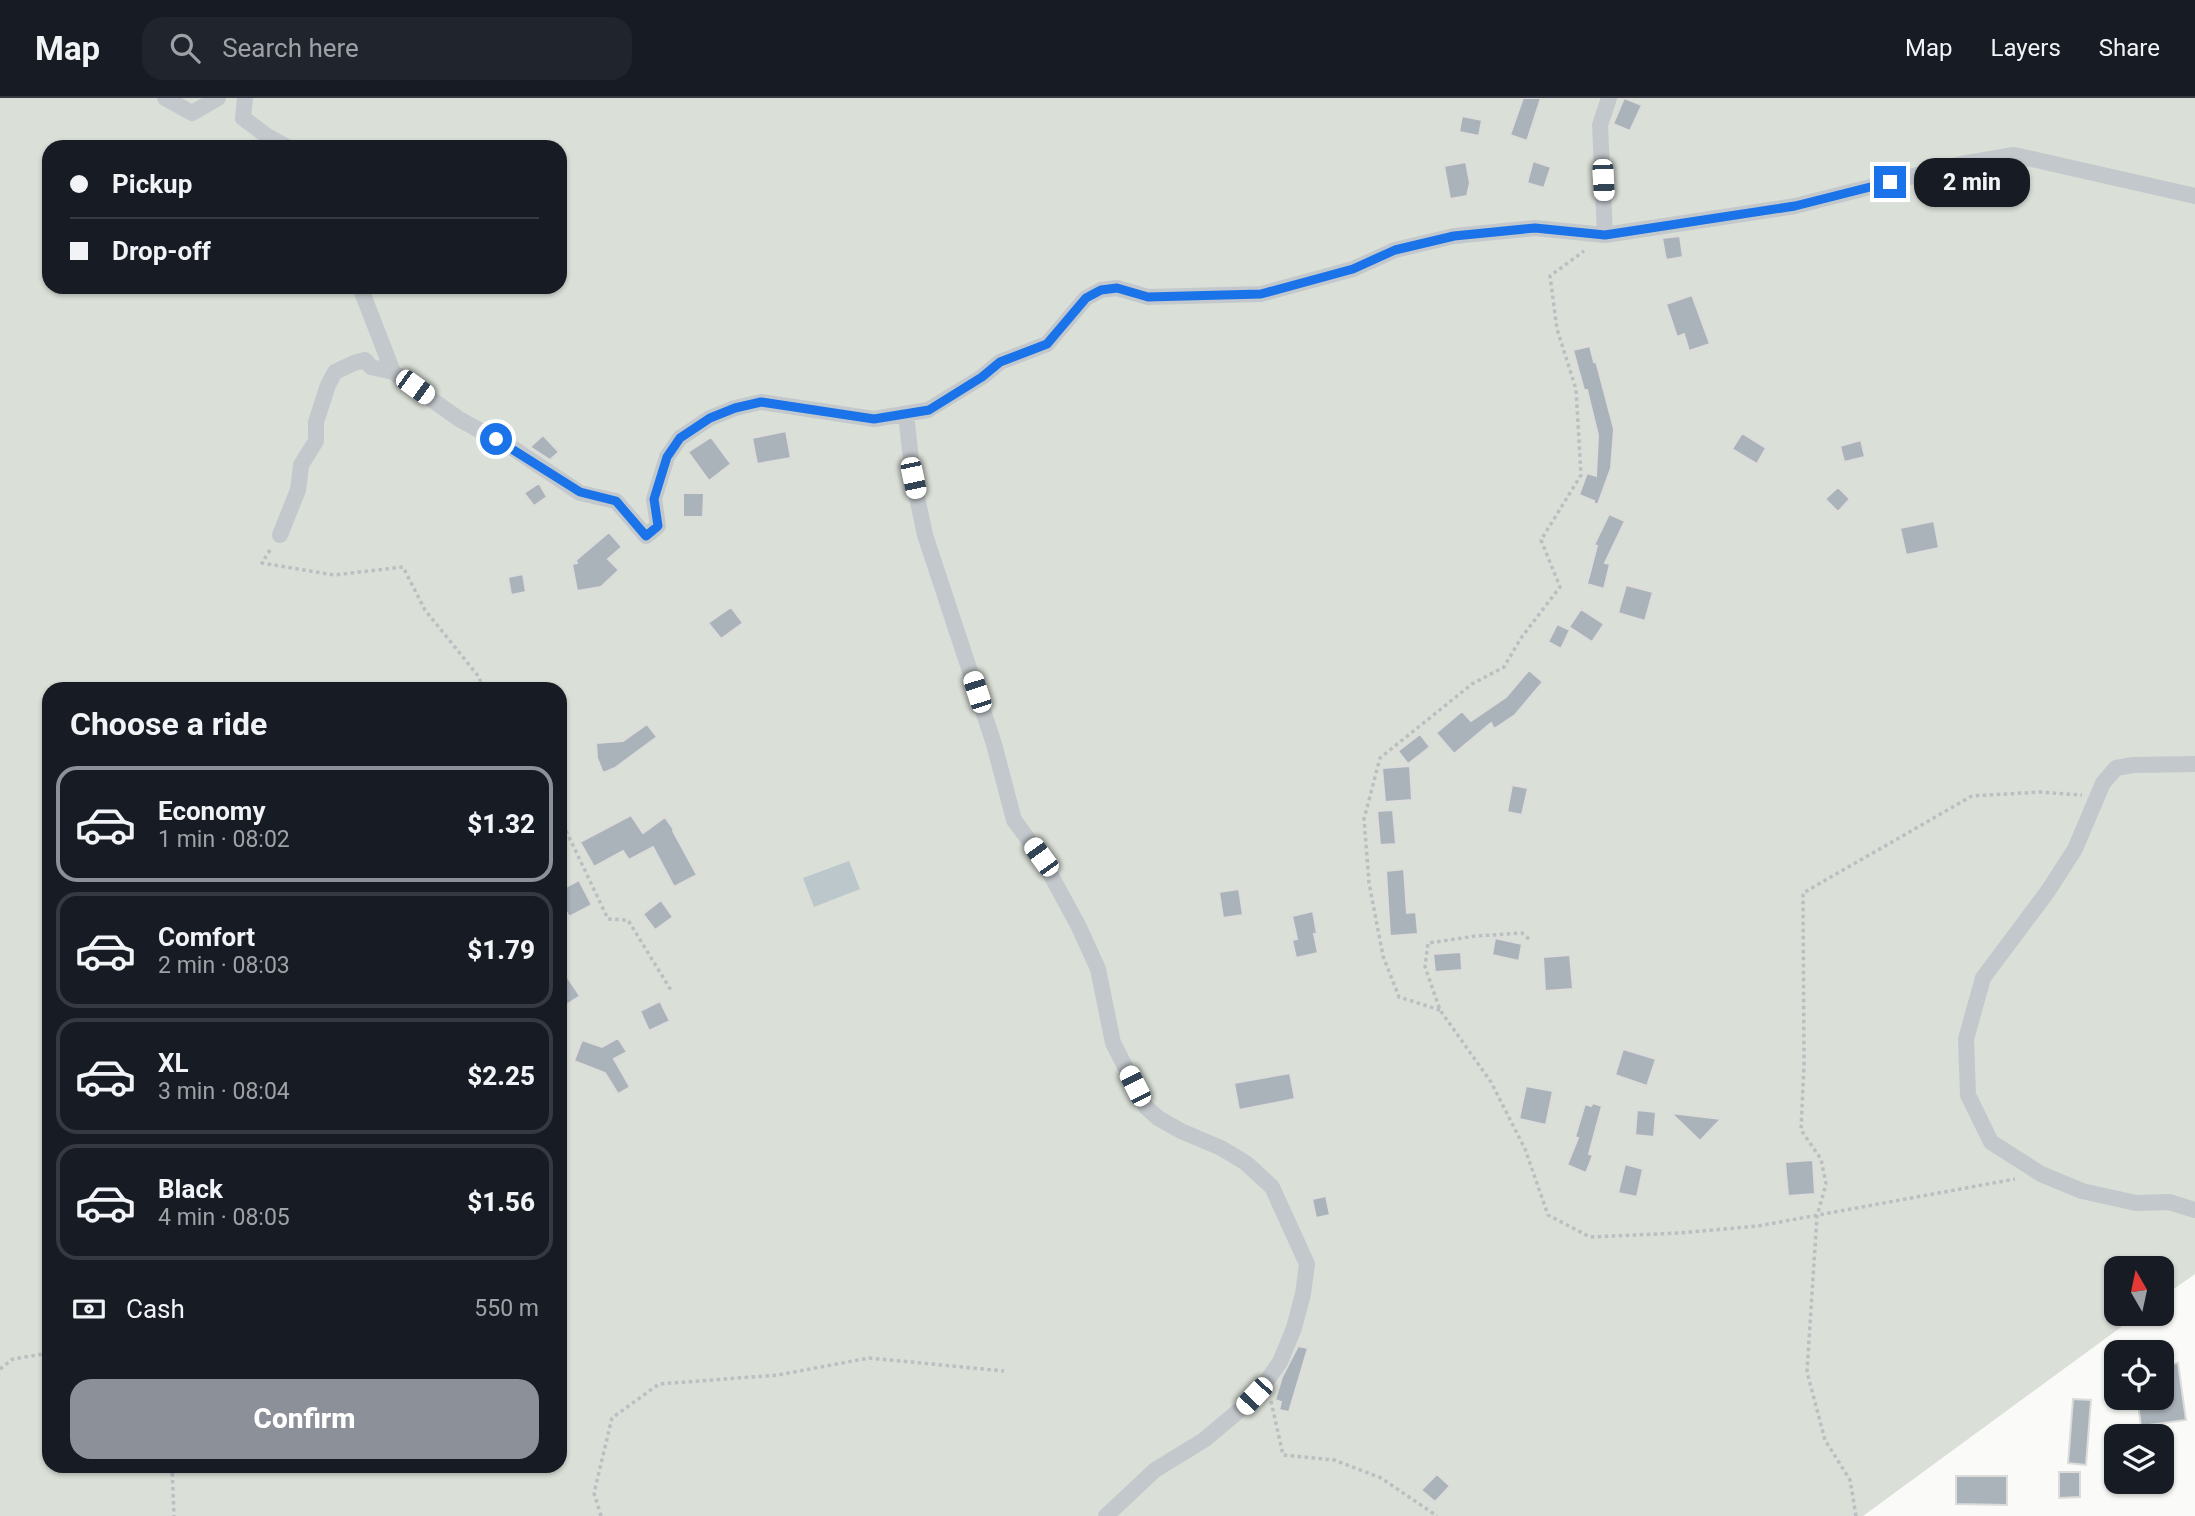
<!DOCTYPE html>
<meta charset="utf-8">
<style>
body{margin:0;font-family:Roboto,sans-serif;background:#20242c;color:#f1f3f6;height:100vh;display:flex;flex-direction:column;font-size:26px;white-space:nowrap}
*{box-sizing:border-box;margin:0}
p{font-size:23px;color:#9ea1a6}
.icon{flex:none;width:38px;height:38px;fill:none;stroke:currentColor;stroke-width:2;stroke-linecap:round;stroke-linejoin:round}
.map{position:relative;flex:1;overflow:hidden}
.sheet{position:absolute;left:42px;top:584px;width:525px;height:791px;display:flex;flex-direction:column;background:#171b24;border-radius:21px;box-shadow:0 2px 5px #0004}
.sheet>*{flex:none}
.guide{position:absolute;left:42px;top:42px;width:525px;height:154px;border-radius:21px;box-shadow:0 2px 5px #0004;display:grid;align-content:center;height:154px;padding:0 28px;background:#171b24}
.needle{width:46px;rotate:351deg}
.tools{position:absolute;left:2104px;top:1158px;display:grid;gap:14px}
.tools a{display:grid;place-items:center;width:70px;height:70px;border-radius:14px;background:#171b24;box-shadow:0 2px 5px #0004;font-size:35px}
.end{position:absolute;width:32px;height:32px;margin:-16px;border:9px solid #1a73e8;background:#fff;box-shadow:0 0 0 4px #fff}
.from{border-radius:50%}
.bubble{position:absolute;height:49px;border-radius:21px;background:#171b24;box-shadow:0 2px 5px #0004;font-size:23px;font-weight:800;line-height:49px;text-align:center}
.car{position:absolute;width:21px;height:42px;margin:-21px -10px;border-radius:9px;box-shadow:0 0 5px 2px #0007;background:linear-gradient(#fff 24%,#345 0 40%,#fff 0 76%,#345 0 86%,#fff 0)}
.guide b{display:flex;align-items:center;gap:24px;height:66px;font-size:26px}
.guide b+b{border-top:2px solid #363941}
.guide i{width:18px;height:18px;background:#f1f3f6}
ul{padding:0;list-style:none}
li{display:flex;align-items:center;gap:21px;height:116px;margin:0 14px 10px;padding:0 14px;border:4px solid #363941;border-radius:21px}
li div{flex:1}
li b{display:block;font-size:26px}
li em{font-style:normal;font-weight:800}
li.on{border-color:#8c9099}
li>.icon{width:63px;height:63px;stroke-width:1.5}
h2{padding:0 28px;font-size:32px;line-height:84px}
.pay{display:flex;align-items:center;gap:18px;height:77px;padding:0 28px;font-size:26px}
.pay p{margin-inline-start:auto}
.action{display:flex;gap:14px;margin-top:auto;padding:14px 28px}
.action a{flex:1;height:80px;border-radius:21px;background:#8c9099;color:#fff;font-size:28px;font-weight:800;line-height:80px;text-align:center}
header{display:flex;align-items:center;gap:42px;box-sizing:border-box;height:98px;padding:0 35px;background:#171b24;border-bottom:2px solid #363941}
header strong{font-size:33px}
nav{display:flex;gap:38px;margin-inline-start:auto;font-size:24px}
.search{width:490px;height:63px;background:#20242c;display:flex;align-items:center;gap:18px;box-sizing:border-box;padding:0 24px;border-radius:21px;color:#9ea1a6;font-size:26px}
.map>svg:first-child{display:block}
</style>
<header>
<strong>Map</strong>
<div class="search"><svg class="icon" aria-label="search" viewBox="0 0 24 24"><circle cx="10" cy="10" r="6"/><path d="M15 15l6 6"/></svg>Search here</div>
<nav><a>Map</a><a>Layers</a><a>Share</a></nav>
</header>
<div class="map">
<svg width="2195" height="1418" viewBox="0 0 2195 1418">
<rect width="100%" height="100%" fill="#fafaf8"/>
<path fill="#dadfd7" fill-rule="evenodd" d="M0 0H2195V1176L2161 1200V1171H2116V1216H2139L1863 1418H0ZM49 49H560V189H49ZM49 592H560V1368H49Z"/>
<path fill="#bbc7cb" d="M849 763 860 791 814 809 803 780Z"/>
<path fill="#aab3b9" stroke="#dcdcda" stroke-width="2" d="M1523 0H1541L1527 43 1510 37Z
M1624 0 1642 7 1630 33 1613 26Z
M1462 18 1482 22 1479 38 1459 34Z
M1533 63 1551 69 1544 90 1527 85Z
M1466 64 1470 85 1467 98 1450 101 1444 68Z
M1680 138 1683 159 1666 162 1662 140Z
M1692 197 1710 246 1689 253 1684 236 1677 239 1666 206Z
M1590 248 1594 264 1596 263 1614 331 1611 370 1598 406H1594V403L1579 397 1587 375 1596 378 1598 337 1587 292H1584L1573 252Z
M786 333 791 360 757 366 752 340Z
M1742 335 1766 350 1757 366 1732 351Z
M543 337 559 354 550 362 530 349Z
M711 339 731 366 709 383 688 354Z
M1861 342 1865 359 1844 364 1840 348Z
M539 385 547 399 534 408 524 395Z
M1838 389 1850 401 1838 414 1825 401Z
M683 395H704L703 419H683Z
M1609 416 1625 423 1605 465 1610 466 1604 491 1587 486 1597 448 1594 447Z
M1934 423 1939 450 1906 457 1900 430Z
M609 434 622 449 608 461 619 472 601 489 577 493 572 466 577 465 576 462Z
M523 476 526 494 511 497 508 479Z
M1626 487 1653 494 1645 523 1618 515Z
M731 509 743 525 721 541 708 525Z
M1581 511 1604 526 1592 544 1569 529Z
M1557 526 1570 532 1561 551 1548 544Z
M1529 572 1543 584 1515 617 1494 631 1491 625 1454 656 1436 635 1462 613 1471 623 1506 599Z
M647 626 657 639 615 670 603 675 597 660 596 645 623 643Z
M1420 636 1430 649 1408 666 1398 653Z
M1410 668 1412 702 1385 704 1382 670Z
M1512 687 1528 690 1522 717 1507 714Z
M1393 712 1396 746 1380 747 1377 713Z
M631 717 643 735 665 719 674 732 673 733 697 777 674 789 653 749 629 762 623 753 594 769 580 744Z
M1404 771 1407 815 1416 814 1418 836 1390 838 1386 773Z
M579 782 592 807 569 819 560 802V792Z
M1239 791 1243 817 1223 820 1219 794Z
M661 802 673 819 655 832 643 816Z
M1313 813 1317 836H1314L1318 855 1296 860 1292 842 1297 841 1292 818Z
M1495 840 1522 846 1519 863 1492 857Z
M1461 854 1462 872 1435 874 1433 856Z
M1570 857 1573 891 1545 893 1543 859Z
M560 868 580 898 560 911Z
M660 903 670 923 649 933 640 913Z
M618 940 627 954 614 961 630 989 618 996 605 975 574 963 582 942 602 949Z
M1623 951 1656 961 1647 988 1615 977Z
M1290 975 1295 1001 1239 1012 1234 985Z
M1526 988 1553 993 1546 1027 1519 1021Z
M1593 1005 1602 1008 1589 1056 1593 1057 1586 1075 1567 1067 1578 1040 1575 1039 1585 1006 1591 1008Z
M1637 1012 1656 1014 1654 1039 1635 1037Z
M1671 1015 1721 1021 1700 1043Z
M1813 1062 1815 1096 1788 1098 1785 1064Z
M1625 1066 1643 1071 1637 1099 1618 1095Z
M1326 1098 1330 1117 1316 1120 1312 1101Z
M1298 1248 1308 1250 1289 1314 1279 1312 1281 1304 1275 1302 1282 1279Z
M2178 1265 2186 1322 2141 1328 2137 1300H2161V1268Z
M2073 1301 2091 1302 2086 1367 2068 1365Z
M2059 1374H2080V1399L2059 1400Z
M1437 1376 1450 1388 1435 1404 1421 1392Z
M1956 1378H2007V1407L1956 1406Z"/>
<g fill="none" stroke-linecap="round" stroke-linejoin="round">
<path stroke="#bbbfc2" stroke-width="3.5" stroke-dasharray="3.5 3.5" stroke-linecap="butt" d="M270 452 262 465 334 477 403 469 425 512 479 579 483 592
M560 720 608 821 628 822 672 894
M1529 841 1522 835 1476 838 1428 845 1425 869 1440 912 1491 984 1525 1051 1548 1117 1590 1139 1679 1135 1758 1128 2015 1081
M1440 912 1399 899 1383 858 1369 785 1364 721 1380 660 1472 586 1504 569 1521 540 1560 489 1541 442 1581 377 1576 291 1557 231 1550 178 1584 153
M0 1271 13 1261 49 1255
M1271 1303 1283 1357 1334 1362 1381 1380 1437 1418
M172 1368 174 1418
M601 1418 594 1395 612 1320 659 1286 778 1277 869 1260 1004 1273
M1856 1418 1850 1382 1825 1342 1807 1274 1817 1118 1826 1086 1821 1061 1801 1032 1804 966 1803 795 1972 698 2040 694 2082 697"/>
<path stroke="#c3c8cc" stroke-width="16" d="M165 0 192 15 218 0
M245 0 243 20 267 38 287 49
M1605 137 1600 27 1609 0
M360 189 393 274 459 321 514 351 580 395 616 403 646 438 658 428 654 401 667 359 680 340 710 320 735 310 761 304 874 321 928 312 982 279 1000 264 1047 246 1086 200 1101 192 1117 190 1148 199 1261 196 1353 171 1395 152 1454 138 1535 130 1605 137 1795 108 1961 66 2014 57 2195 98
M906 316 913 380 925 437 994 646 1014 722 1041 759 1079 829 1098 871 1113 945 1146 1009 1158 1020 1181 1033 1221 1050 1246 1065 1272 1089 1307 1166 1303 1196 1294 1230 1280 1264 1266 1284 1241 1311 1204 1342 1155 1372 1106 1418
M280 437 298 392 301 367 316 343V324L328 287 335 274 354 265 365 262 371 269 393 274
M2195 666 2133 667 2116 670 2103 685 2075 751 2048 793 1983 880 1966 941 1968 997 1991 1044 2041 1076 2082 1093 2136 1105 2169 1104 2195 1112"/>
</g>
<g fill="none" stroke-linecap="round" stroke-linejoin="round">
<path stroke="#1a73e8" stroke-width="9" d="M496 341 580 394 616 403 646 438 658 428 654 401 667 359 680 340 710 320 735 310 761 304 874 321 929 312 982 279 1000 264 1047 246 1086 200 1101 192 1117 190 1148 199 1261 196 1353 171 1395 152 1454 138 1535 130 1605 137 1795 108 1890 84"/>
</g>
</svg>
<div class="tools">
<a><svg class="needle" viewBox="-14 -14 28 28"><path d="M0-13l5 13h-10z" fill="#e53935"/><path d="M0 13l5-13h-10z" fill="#9ea1a6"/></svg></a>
<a><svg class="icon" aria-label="locate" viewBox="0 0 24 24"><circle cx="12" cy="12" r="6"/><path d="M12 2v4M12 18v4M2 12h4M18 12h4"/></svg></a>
<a><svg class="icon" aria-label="layers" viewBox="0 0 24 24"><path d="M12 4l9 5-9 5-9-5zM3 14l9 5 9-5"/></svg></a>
</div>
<i class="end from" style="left:496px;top:341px"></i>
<i class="end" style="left:1890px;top:84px"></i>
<div class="bubble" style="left:1914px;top:60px;width:116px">2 min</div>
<i class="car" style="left:1603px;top:82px;rotate:177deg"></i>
<i class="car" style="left:415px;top:289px;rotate:126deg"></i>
<i class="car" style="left:913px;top:380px;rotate:168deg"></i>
<i class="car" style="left:977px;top:594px;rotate:342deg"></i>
<i class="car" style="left:1041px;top:759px;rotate:324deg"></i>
<i class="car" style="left:1135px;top:988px;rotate:333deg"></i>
<i class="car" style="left:1254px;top:1298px;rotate:223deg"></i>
<div class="guide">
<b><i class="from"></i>Pickup</b>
<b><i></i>Drop-off</b>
</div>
<section class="sheet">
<h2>Choose a ride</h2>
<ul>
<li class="on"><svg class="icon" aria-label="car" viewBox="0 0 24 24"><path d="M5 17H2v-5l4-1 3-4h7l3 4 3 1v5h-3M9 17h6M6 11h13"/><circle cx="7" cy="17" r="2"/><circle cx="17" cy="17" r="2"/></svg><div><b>Economy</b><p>1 min · 08:02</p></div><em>$1.32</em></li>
<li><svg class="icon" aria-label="car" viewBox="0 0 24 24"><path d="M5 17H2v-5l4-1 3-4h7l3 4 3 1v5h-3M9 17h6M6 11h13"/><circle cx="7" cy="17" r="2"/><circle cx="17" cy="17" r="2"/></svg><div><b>Comfort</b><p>2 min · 08:03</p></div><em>$1.79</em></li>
<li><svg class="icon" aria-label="car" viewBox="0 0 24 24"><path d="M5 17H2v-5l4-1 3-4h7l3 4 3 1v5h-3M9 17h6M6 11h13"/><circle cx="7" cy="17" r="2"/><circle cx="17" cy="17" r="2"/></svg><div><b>XL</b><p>3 min · 08:04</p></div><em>$2.25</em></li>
<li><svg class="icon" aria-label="car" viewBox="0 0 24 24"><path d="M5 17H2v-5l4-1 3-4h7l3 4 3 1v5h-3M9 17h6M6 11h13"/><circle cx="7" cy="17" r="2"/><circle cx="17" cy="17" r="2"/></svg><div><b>Black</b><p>4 min · 08:05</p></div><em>$1.56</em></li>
</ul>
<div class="pay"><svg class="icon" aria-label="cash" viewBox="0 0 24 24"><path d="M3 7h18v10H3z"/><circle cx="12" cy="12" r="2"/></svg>Cash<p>550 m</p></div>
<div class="action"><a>Confirm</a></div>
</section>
</div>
